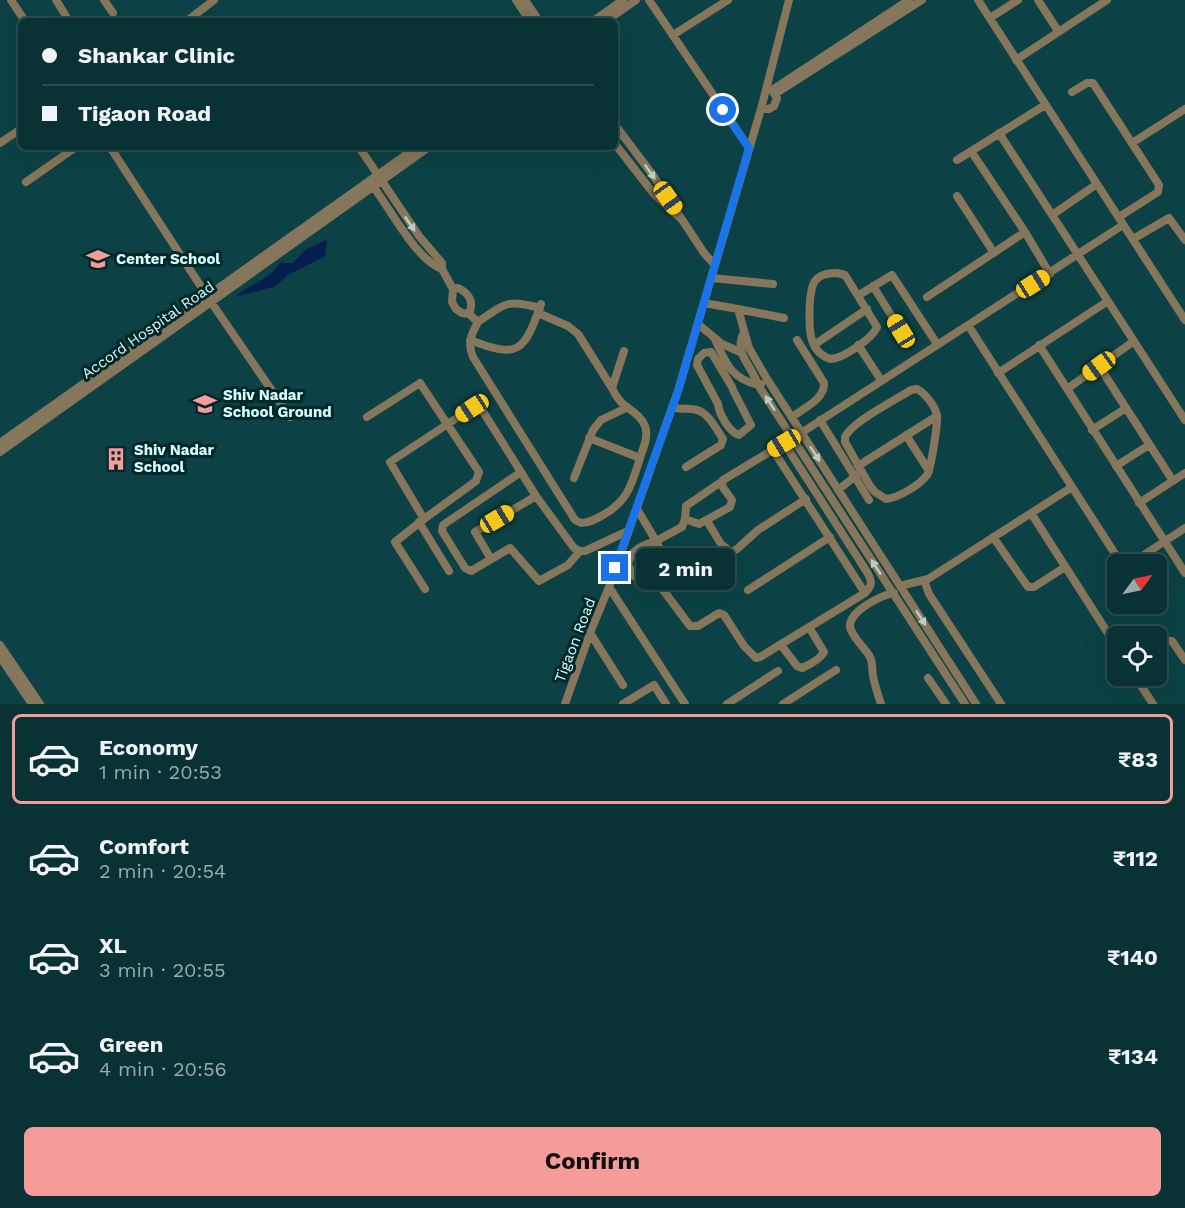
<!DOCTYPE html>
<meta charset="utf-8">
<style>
body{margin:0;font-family:"Work Sans",sans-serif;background:#123a3c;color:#f1f3f6;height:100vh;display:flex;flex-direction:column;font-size:22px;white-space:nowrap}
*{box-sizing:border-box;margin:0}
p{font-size:20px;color:#99aaac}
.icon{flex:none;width:33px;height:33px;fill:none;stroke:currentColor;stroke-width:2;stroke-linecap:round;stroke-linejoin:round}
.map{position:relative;height:704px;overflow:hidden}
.details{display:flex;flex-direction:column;background:#093234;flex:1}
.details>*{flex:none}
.top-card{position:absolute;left:18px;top:18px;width:600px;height:132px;border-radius:9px;box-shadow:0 6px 24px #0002,0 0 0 2px #294d4f;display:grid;align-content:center;height:132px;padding:0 24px;background:#093234}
.needle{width:39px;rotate:57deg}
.fabs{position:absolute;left:1107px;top:554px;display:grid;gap:12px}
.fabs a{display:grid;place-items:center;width:60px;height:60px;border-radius:9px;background:#093234;box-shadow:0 6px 24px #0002,0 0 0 2px #294d4f;font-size:30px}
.end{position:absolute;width:27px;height:27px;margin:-14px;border:8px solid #1a73e8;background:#fff;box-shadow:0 0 0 3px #fff}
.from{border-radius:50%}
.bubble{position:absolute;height:42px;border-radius:9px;background:#093234;box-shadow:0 6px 24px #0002,0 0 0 2px #294d4f;font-size:20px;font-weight:700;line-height:42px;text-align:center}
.car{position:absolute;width:18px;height:36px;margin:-18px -9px;border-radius:8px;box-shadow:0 0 4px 2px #0007;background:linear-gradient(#f5c518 24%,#345 0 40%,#f5c518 0 76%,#345 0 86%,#f5c518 0)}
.top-card b{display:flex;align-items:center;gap:21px;height:57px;font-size:22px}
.top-card b+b{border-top:2px solid #294d4f}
.top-card i{width:15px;height:15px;background:#f1f3f6}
ul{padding:10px 0 0;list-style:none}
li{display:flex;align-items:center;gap:18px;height:90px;margin:0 12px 9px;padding:0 12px;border:3px solid transparent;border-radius:9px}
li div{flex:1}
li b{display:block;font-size:22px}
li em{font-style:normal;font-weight:700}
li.active{border-color:#f59b9a}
li>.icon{width:54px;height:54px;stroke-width:1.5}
.cta{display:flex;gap:12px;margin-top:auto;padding:12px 24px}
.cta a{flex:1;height:69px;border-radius:9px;background:#f59b9a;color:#111;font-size:24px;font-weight:700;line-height:69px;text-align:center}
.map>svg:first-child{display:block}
</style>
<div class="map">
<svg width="1185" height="704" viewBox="0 0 1185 704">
<rect width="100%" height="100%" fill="#0c4245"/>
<path fill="#031e4f" d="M327 240 325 256 288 275 274 287 235 297C250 283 267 282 280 263H293L306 249Z"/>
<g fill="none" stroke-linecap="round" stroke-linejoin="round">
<path stroke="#86765b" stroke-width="8" d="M11 0 25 21
M56 0 69 21
M104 0 113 13
M516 0 530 21
M525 0 539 21
M649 0 749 148
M978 0 1185 320
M1038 0 1058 31
M990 18 1018 0
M187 21 214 0
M593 21 623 0
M606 21 636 0
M673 35 728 0
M1016 60 1107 0
M772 90 909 0
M1072 92 1087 83H1093L1159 185 1158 192 1119 217
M775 94 922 0
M761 109H769L774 106 777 98 773 92
M615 125 652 174 704 253 715 265
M999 133 1185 420
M0 143 21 129
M1132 143 1185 109
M615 144 654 194 679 217
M110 147 211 302 290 417
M359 147 419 236 442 263V269C416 260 390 208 372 185
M971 151 1025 232 1050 274
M957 160 1045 105
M26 182 76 147
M957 196 994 253
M1052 215 1097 184
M1133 239 1169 218 1185 240
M442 269 453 289 452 302 456 309 462 313 469 314C474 302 470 294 458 288L453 289
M837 273 845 275 877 327C872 339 842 359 830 359 822 356 816 351 813 343 808 332 808 291 815 281 820 274 829 273 837 273Z
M712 278 773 284
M873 286 901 331
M859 295 892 275 937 344
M927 297 1025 232
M704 303 738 309 749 348 767 379 976 704
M738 309 784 318
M538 313 568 326 578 334 612 388
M469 314 478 322C471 335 467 343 473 357L575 520 581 523C589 523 596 519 603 515 628 501 632 484 640 458 643 448 649 437 645 426 638 409 621 410 612 388L624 351
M478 322C506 303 506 299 540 308
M698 324 722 344 740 352
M968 325 1117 557 1123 564
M744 332C733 354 751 363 758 385L965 704
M715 339C726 364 731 378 758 385L761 384
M470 340C519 359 524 352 541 304
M814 345 867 309
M858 345 881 380
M1039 345 1185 573
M1099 366 1173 481
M998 373 1108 301
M732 387 711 352 704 353 698 359 697 365 718 404C719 414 729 432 739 435L751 425 733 390
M917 389C925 393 935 406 937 415 938 423 931 469 927 475 920 485 898 498 886 499L875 492 870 486 845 442V437C852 422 895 400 911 390Z
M1067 389 1134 341
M672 407C679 410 683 408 691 409 707 409 715 427 723 439L721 445 686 467
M367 417 420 383 479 472 476 481 424 519 395 542 425 589
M792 417C804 408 825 399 824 383L797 340
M820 420 869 500
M1092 430 1126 408
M906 435 929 471
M589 438 640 458
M0 443 417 147
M773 450 865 593
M0 452 429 147
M858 466 937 416
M1116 466 1149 445
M521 472 443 525 442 531 465 568 471 571 510 548 539 581 568 565 580 551
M574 478 593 430 601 420 626 408
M838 490 858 474
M1139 503 1185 473
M637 509 656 541C642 545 630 550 628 565L634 576 644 583 655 579 690 626H698L719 613 724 615 744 646 756 658 760 657 865 593C873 585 872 581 867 572L784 443
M1031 513 1118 649
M424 519 390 462 472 408 478 407 482 410 536 496 574 548 580 551H585L628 531
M685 519 699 524 730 507 732 500 722 486 723 480 801 433 1123 225
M707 521 721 544 731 552 737 549 758 530 806 499
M419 522 449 571
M993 537 1028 587H1034L1065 567
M491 559 475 532 536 496
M1130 564 1185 528
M655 579 669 567 656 541 682 527 685 519 686 506 721 482
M924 580 929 594 1001 704
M900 586 928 579 1072 487
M609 587 685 704
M748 590 830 537
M590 633 623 685
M0 645 40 704
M781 645 797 666 802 668C809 665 820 659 824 652L809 627
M1156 646 1166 641H1172L1185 660
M0 657 32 704
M1134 675 1153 704
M928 678 946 704
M565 704 590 633 609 587 678 391 761 109 789 0
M623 704 654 685 666 704
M727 704 778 671
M783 704 836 670
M881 704C878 695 875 686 873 676 872 670 873 663 870 657 865 648 855 640 851 630 844 614 880 595 894 593"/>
</g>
<defs><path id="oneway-solid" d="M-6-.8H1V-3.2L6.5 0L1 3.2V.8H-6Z" transform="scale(1.5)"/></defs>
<g fill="#bccdc4">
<use href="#oneway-solid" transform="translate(650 172) rotate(55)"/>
<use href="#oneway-solid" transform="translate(410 224) rotate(56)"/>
<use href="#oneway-solid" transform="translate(770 403) rotate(-123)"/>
<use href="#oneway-solid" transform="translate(815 454) rotate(57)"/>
<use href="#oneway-solid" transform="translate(876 567) rotate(-123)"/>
<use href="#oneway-solid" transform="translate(921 618) rotate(57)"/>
</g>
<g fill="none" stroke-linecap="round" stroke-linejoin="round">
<path stroke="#1a73e8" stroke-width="8" d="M615 568 678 391 749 148 723 110"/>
</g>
<defs>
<g id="school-bare" transform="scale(1.8)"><path d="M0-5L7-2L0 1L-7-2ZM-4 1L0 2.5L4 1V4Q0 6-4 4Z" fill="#f59b9a" stroke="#002729" stroke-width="2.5" paint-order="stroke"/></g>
<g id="building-bare" transform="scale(1.8)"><path d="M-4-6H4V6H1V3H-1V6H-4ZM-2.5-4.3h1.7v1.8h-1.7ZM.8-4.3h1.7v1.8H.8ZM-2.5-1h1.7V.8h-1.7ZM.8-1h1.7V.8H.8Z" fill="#f59b9a" stroke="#002729" stroke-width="2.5" paint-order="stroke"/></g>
</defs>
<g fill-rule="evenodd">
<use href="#school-bare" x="98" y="259"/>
<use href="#school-bare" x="205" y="404"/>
<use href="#building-bare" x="116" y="459"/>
</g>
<g text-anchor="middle" stroke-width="6" stroke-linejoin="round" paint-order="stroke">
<g font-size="15" font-weight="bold" fill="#d9fcfd" stroke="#002729" text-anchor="start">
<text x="116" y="264">Center School</text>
<text x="223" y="400">Shiv Nadar<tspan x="223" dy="17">School Ground</tspan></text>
<text x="134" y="455">Shiv Nadar<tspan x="134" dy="17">School</tspan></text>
</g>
<g font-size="15" fill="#d9fcfd" stroke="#002729">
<text transform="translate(148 330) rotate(-35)" y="5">Accord Hospital Road</text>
<text transform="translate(575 640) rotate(-69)" y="5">Tigaon Road</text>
</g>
</g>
</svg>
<div class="fabs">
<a><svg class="needle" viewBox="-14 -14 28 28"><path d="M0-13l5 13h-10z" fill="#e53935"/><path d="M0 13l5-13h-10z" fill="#99aaac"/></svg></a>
<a><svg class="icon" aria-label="locate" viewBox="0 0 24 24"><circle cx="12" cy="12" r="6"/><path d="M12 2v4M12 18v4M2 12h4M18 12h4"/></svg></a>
</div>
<i class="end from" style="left:723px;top:110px"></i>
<i class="end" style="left:615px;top:568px"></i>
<div class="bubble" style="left:636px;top:548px;width:99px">2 min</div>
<i class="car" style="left:668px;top:198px;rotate:145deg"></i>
<i class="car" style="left:1033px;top:284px;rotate:58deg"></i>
<i class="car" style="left:901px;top:331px;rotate:328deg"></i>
<i class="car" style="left:1099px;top:366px;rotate:234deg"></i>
<i class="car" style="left:472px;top:408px;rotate:237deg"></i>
<i class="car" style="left:784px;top:443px;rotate:239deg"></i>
<i class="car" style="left:497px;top:519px;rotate:59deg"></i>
<div class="top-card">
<b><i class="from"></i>Shankar Clinic</b>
<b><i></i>Tigaon Road</b>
</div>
</div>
<section class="details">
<ul>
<li class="active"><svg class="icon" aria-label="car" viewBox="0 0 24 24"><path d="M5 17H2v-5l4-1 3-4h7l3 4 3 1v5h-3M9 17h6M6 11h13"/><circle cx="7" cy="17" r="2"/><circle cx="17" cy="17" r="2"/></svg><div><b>Economy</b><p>1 min · 20:53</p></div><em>₹83</em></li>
<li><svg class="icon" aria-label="car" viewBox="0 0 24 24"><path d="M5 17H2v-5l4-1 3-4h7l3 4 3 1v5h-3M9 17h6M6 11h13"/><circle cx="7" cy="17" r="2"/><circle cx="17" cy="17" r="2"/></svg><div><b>Comfort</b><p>2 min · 20:54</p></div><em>₹112</em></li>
<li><svg class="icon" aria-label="car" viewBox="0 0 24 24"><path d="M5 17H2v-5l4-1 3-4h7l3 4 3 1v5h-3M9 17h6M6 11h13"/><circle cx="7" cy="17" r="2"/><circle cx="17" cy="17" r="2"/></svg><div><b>XL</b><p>3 min · 20:55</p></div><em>₹140</em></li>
<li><svg class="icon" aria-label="car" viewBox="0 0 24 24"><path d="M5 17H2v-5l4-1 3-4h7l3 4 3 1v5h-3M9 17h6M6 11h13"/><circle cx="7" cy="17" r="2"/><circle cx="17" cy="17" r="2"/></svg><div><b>Green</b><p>4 min · 20:56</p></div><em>₹134</em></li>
</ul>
<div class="cta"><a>Confirm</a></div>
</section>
